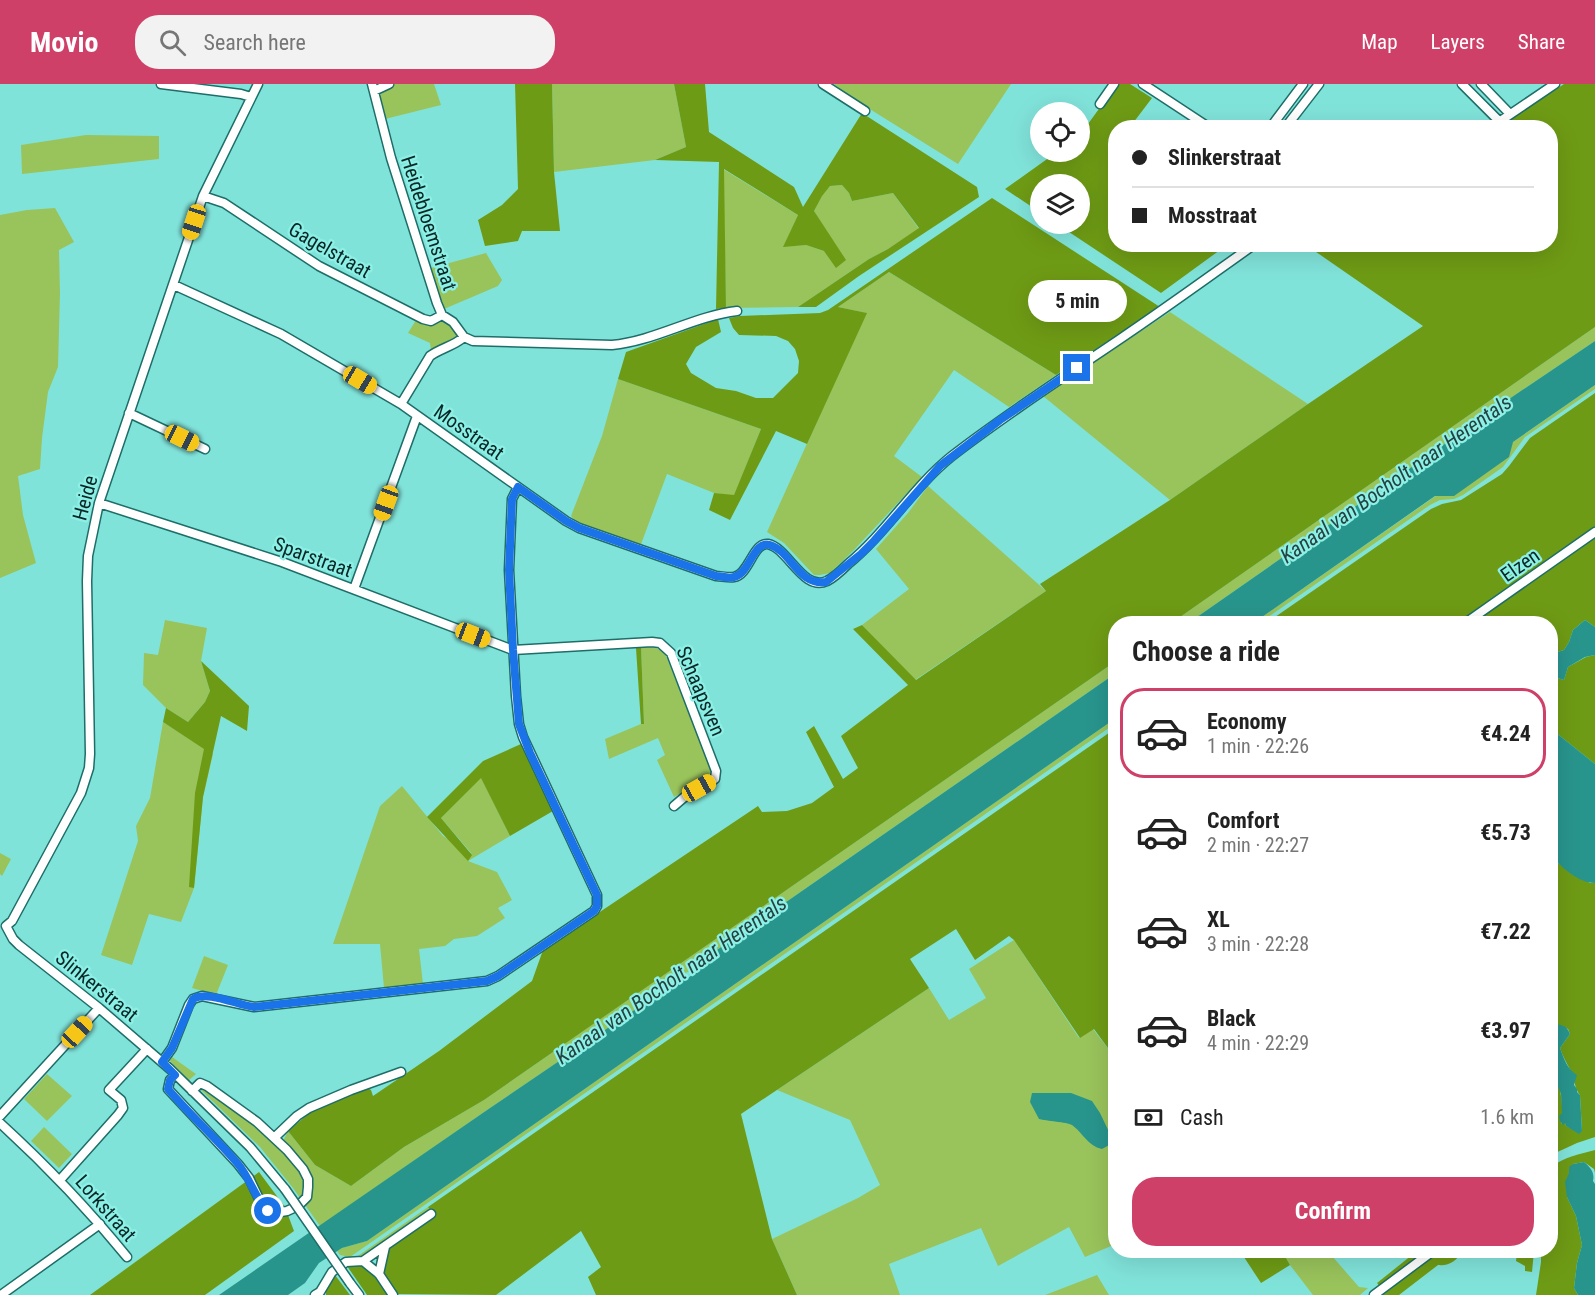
<!DOCTYPE html>
<meta charset="utf-8">
<style>
body{margin:0;font-family:"Roboto Condensed",sans-serif;background:#f2f2f2;color:#222;height:100vh;display:flex;flex-direction:column;font-size:22px;white-space:nowrap}
*{box-sizing:border-box;margin:0}
p{font-size:20px;color:#767676}
.icon{flex:none;width:33px;height:33px;fill:none;stroke:currentColor;stroke-width:2;stroke-linecap:round;stroke-linejoin:round}
.map{position:relative;flex:1;overflow:hidden}
.panel{position:absolute;left:1108px;top:532px;width:450px;height:642px;display:flex;flex-direction:column;background:#fff;border-radius:24px;box-shadow:0 6px 24px #0002}
.panel>*{flex:none}
.hud{position:absolute;left:1108px;top:36px;width:450px;height:132px;border-radius:24px;box-shadow:0 6px 24px #0002;display:grid;align-content:center;height:132px;padding:0 24px;background:#fff}
.controls{position:absolute;left:1030px;top:18px;display:grid;gap:12px}
.controls a{display:grid;place-items:center;width:60px;height:60px;border-radius:50%;background:#fff;box-shadow:0 6px 24px #0002;font-size:30px}
.end{position:absolute;width:27px;height:27px;margin:-14px;border:8px solid #1a73e8;background:#fff;box-shadow:0 0 0 3px #fff}
.from{border-radius:50%}
.bubble{position:absolute;height:42px;border-radius:21px;background:#fff;box-shadow:0 6px 24px #0002;font-size:20px;font-weight:700;line-height:42px;text-align:center}
.car{position:absolute;width:18px;height:36px;margin:-18px -9px;border-radius:8px;box-shadow:0 0 4px 2px #0007;background:linear-gradient(#f5c518 24%,#345 0 40%,#f5c518 0 76%,#345 0 86%,#f5c518 0)}
.hud b{display:flex;align-items:center;gap:21px;height:57px;font-size:22px}
.hud b+b{border-top:2px solid #e0e0e0}
.hud i{width:15px;height:15px;background:#222}
ul{padding:0;list-style:none}
li{display:flex;align-items:center;gap:18px;height:90px;margin:0 12px 9px;padding:0 12px;border:3px solid transparent;border-radius:24px}
li div{flex:1}
li b{display:block;font-size:22px}
li em{font-style:normal;font-weight:700}
li.on{border-color:#cf4068}
li>.icon{width:54px;height:54px;stroke-width:1.5}
h2{padding:0 24px;font-size:27px;line-height:72px}
.pay{display:flex;align-items:center;gap:15px;height:66px;padding:0 24px;font-size:22px}
.pay p{margin-inline-start:auto}
.action{display:flex;gap:12px;margin-top:auto;padding:12px 24px}
.action a{flex:1;height:69px;border-radius:24px;background:#cf4068;color:#fff;font-size:24px;font-weight:700;line-height:69px;text-align:center}
header{display:flex;align-items:center;gap:36px;box-sizing:border-box;height:84px;padding:0 30px;background:#cf4068;color:#fff}
header strong{font-size:28px}
nav{display:flex;gap:33px;margin-inline-start:auto;font-size:21px}
.search{width:420px;height:54px;background:#f2f2f2;display:flex;align-items:center;gap:15px;box-sizing:border-box;padding:0 21px;border-radius:24px;color:#767676;font-size:22px}
.map>svg:first-child{display:block}
</style>
<header>
<strong>Movio</strong>
<div class="search"><svg class="icon" aria-label="search" viewBox="0 0 24 24"><circle cx="10" cy="10" r="6"/><path d="M15 15l6 6"/></svg>Search here</div>
<nav><a>Map</a><a>Layers</a><a>Share</a></nav>
</header>
<div class="map">
<svg width="1595" height="1211" viewBox="0 0 1595 1211">
<rect width="100%" height="100%" fill="#80e3da"/>
<path fill="#99c35b" d="M394 0H434L441 21 385 35 379 14 382 8Z
M552 0H674L686 63 655 76 554 88Z
M834 0H1011L958 80 852 14Z
M86 51 159 52V75L22 90 21 61Z
M723 85 798 131 784 162 806 161 824 167 822 141 814 127 822 111 830 102 842 101 849 109 852 117 893 109 919 145 888 165 869 175 798 223 726 224Z
M55 124 74 158 59 166 60 209 58 283 48 308 42 354 40 385 18 392 23 431 36 479 0 494V131L27 126Z
M486 169 502 196 498 202 444 225 431 184Z
M889 188 1056 291 1009 323 954 286 894 372 922 393 920 395 854 466 830 489 820 491H814L784 459 767 448 866 229 838 223Z
M1170 228 1308 320 1170 416 1043 312Z
M416 236 430 241 444 237H447L459 250 458 255 431 266 430 259 408 249Z
M1595 243V257L1512 313 1187 540H1170Z
M618 295 761 345 734 412 714 409 667 390 640 463 584 443 576 438 571 432 602 352Z
M1595 301V305L1525 353 1503 383 1463 411 1454 415 1440 416 1430 421 1258 540H1252Z
M928 402 1046 507 915 596 862 541 909 505 876 465 908 429Z
M165 536 207 544 201 577 210 607 205 618 188 638 166 624 143 601 144 569 158 571Z
M641 563C650 563 658 563 665 569L711 686C707 701 687 706 674 713L657 676 665 671 658 654 609 675 605 655 641 640H644Z
M1116 577V589L714 868 691 887 685 889 684 893 490 1024 320 1142 293 1104 260 1063 201 1006 203 1005 209 1006 255 1039 280 1063 288 1047 315 1081 351 1102 404 1063 484 1016Z
M1116 634V639L350 1173 340 1171 337 1167 342 1164 367 1157Z
M163 638 213 670 203 713 194 804 181 838 149 830 132 881 101 871 138 757 136 742 150 714Z
M481 693 510 752 468 777 497 788 512 816 498 824 505 834 477 852 454 855 445 862 419 865 423 900 384 904 380 860H333L380 722 402 702 443 752 472 770 441 734Z
M0 769 11 775 2 792 0 790Z
M1014 856 1079 954 1093 945 1116 975V1160L1085 1173 1069 1143 998 1182 981 1144 889 1180 900 1211H797L772 1155 858 1114 880 1101 850 1036 777 1006 929 904 949 936 986 914 969 885Z
M204 872 228 881 216 911 192 904Z
M172 973 196 990 189 996 170 977Z
M47 990 72 1012 47 1037 24 1015Z
M44 1043 72 1070 59 1084 31 1057Z
M428 1123 430 1126 424 1132 361 1173 355 1174Z
M1282 1167H1309L1314 1173 1321 1167H1331L1332 1172 1359 1203 1368 1204 1360 1211H1313L1290 1181Z
M1097 1191 1109 1211H1045Z"/>
<path fill="#6e9b15" d="M515 0H552L554 88 560 147H522L518 157 485 162 478 136 502 121 518 105Z
M674 0H705L709 48 794 103 803 123 862 29 977 103 979 113 859 192 816 223H798L869 175 888 165 919 144 893 109 852 117 849 109 842 101 830 102 822 112 814 127 846 176 836 184 824 167 806 161 783 163 798 131 724 85 726 224 716 225 719 78 655 76 686 63Z
M1117 0H1130L1152 14 1130 43 1116 44V160L1214 161 1220 166 1161 209 1057 140H1080V100H1041V129L1005 105 1057 68H1080V51Z
M1564 0H1595V243L1170 540H1116V577L484 1016 404 1063 351 1102 315 1081 288 1047 312 1027 366 1003 371 1006 373 1012 439 967 532 897 543 866 758 722 762 728 787 727 812 719 834 703 806 648 814 642 843 695 858 684 841 652 908 601 853 545 862 541 916 596 1046 507 1040 500 1170 416 1308 320 1423 242 1306 161 1551 160V44L1499 43Z
M992 114 1160 223 1056 291 889 188 838 223 867 229 807 360 776 347 730 436 709 426 714 409 734 411 761 345 618 295 626 268 718 235 721 248 696 263 686 280 691 289 716 304 736 307 756 314H773L798 289 799 277 795 265 788 257 776 252 739 251 733 244 729 234 740 232 820 229 828 226Z
M1595 309V444L1457 540H1265L1431 425 1442 420 1461 416 1502 390 1509 382 1530 354Z
M1595 453V543L1585 536 1573 546 1569 558 1564 566 1551 570V540H1470Z
M641 563 644 640H641L636 564Z
M1595 571V680L1555 648 1551 641V592L1564 596 1568 583 1586 573Z
M201 577 249 622 247 647 221 632 203 713 194 804 189 803 195 709 204 665 163 638 166 624 188 638 205 618 210 607Z
M1116 644V975L1094 945 1080 954 1014 856 1009 852 975 876 956 845 910 875 929 904 741 1030 772 1155 797 1211H596L588 1193 601 1183 581 1147 496 1211 396 1210 383 1190 384 1173 390 1161 433 1131 428 1123Z
M521 660 553 727 510 752 481 694 441 734 472 771 468 777 427 733 483 677Z
M1551 772 1558 779 1590 799H1595V1053L1577 1059 1551 1071V985C1561 1000 1564 1021 1561 1039L1563 1040 1565 1038 1566 1042 1572 1045 1582 1047 1580 1011C1574 1004 1575 995 1571 987 1567 980 1563 973 1560 964L1570 950 1568 945 1560 941H1554L1551 939Z
M1595 1066V1089L1594 1085 1584 1078 1573 1080 1569 1089 1567 1113 1576 1132 1582 1161 1577 1179 1574 1204 1578 1211H1536L1541 1178V1167H1551V1083C1564 1073 1580 1070 1595 1066Z
M259 1088 285 1123 294 1147 205 1211H90Z
M1240 1167H1282L1290 1181 1261 1199Z
M1417 1167H1427L1380 1203 1377 1199Z
M1437 1167H1463C1456 1177 1450 1182 1438 1181L1399 1211H1382Z
M1509 1167H1534L1532 1188 1525 1187V1182L1516 1177 1517 1169Z
M360 1181C373 1187 381 1199 390 1211H367L347 1182Z
M335 1191 350 1211H326V1205Z"/>
<path fill="#28958d" d="M1595 257V301L1513 358 1509 373 1454 412H1435L1252 540H1187L1512 313Z
M1585 536 1595 543V571L1585 573 1568 583 1564 596 1551 592V570L1564 566 1569 558 1573 546Z
M1116 589V634L367 1157 342 1164 319 1179 305 1199 288 1211H219L490 1024 683 893 687 895 693 890 691 886 714 868Z
M1551 641 1555 648 1595 680V799C1578 799 1562 783 1551 772Z
M1551 939 1554 941C1562 940 1567 942 1570 950L1560 964C1564 975 1567 985 1577 991L1574 1001 1577 1005V1008L1580 1011 1582 1047 1579 1050 1566 1042 1565 1039 1563 1041 1560 1037 1559 1032 1562 1029 1561 1010 1551 985Z
M1032 1009H1071L1092 1017 1100 1029 1111 1052V1060L1102 1065C1088 1062 1082 1048 1072 1041 1067 1038 1046 1037 1039 1035L1030 1018Z
M1584 1078C1590 1083 1595 1088 1593 1097L1595 1100V1211H1578L1574 1204 1577 1179 1582 1161 1576 1132 1567 1113 1565 1098 1569 1089V1083L1573 1080Z"/>
<g fill="none" stroke-linecap="round" stroke-linejoin="round">
<g stroke="#1d6e68" stroke-width="11">
<path id="street" d="M161 0 241 10 251 13
M372 0 391 74 437 219 442 231 453 238 464 253 473 257 612 261C655 257 694 232 737 227
M823 0 865 27
M1143 0 1210 44
M1462 0 1499 37
M1481 0 1510 30
M374 7 389 0
M1100 20 1114 0
M1270 44 1303 0
M1285 44 1319 0
M1490 44 1555 0
M203 112 224 119 319 182 423 235 431 237 442 231
M174 201 281 250 401 320 566 437 579 444 716 492C721 492 728 494 734 493 749 491 753 458 768 460 788 464 803 508 827 497 835 493 842 486 848 480 887 448 913 403 952 372 1006 330 1064 293 1120 255 1166 224 1210 192 1255 160
M401 320 430 272C441 264 454 262 464 253
M129 329 205 365
M99 419 282 478 513 566 652 558 660 559 671 569 716 687 715 695 688 710 674 722
M354 505 417 332
M1464 540 1595 448
M6 842 12 837 81 709 89 684 90 670 87 497 88 472 99 419 203 112 258 0
M6 842 13 855 19 861 99 924 170 985 250 1063 285 1105
M162 978 172 964 189 921 193 915 202 912 254 923 487 897 498 892 594 827 597 822V811L523 653 519 640 516 612 509 486 512 415 518 403
M175 991 170 996 168 1005 238 1080 249 1094 263 1123 275 1129 287 1127 298 1122 307 1113 308 1103V1095L303 1085 287 1066 257 1038 207 1002 200 999 192 1007
M0 1032 99 924
M0 1039C46 1081 88 1125 127 1173
M274 1054 297 1032 309 1024 351 1006 401 988
M60 1096 118 1031 123 1024 121 1016 109 1006 147 965
M363 1177 379 1190 393 1211
M379 1190 385 1163
M350 1199 359 1211
M1 1211 100 1140
M315 1211 320 1208 332 1188 346 1178 363 1177 431 1130
M1374 1211 1433 1167"/>
</g>
<use href="#street" stroke="#fff" stroke-width="8"/>
<g stroke="#1d6e68" stroke-width="11" stroke-linecap="butt">
<path id="street-bridge" d="M285 1105 350 1199"/>
</g>
<use href="#street-bridge" stroke="#fff" stroke-width="8"/>
</g>
<g fill="none" stroke-linecap="round" stroke-linejoin="round">
<path stroke="#1a73e8" stroke-width="8" d="M268 1127C256 1117 250 1094 238 1080 216 1054 190 1031 168 1005L170 996 175 991 162 978 172 964 193 915C207 906 237 921 254 923L487 897 498 892 594 827 597 822V811L530 669 519 640 513 566 509 486 512 415 518 403 566 437 579 444 716 492C721 492 729 495 734 493 750 490 753 456 770 461 791 467 798 502 826 498L861 470 874 457 940 382 1000 336 1077 284"/>
</g>
<g text-anchor="middle" stroke-width="4.5" stroke-linejoin="round" paint-order="stroke">
<g font-size="20" fill="#062724" stroke="#8df0e7">
<text transform="translate(429 139) rotate(72)" y="7">Heidebloemstraat</text>
<text transform="translate(330 166) rotate(30)" y="7">Gagelstraat</text>
<text transform="translate(469 348) rotate(35)" y="7">Mosstraat</text>
<text transform="translate(85 414) rotate(-75)" y="7">Heide</text>
<text transform="translate(313 473) rotate(20)" y="7">Sparstraat</text>
<text transform="translate(1520 481) rotate(-35)" y="7">Elzen</text>
<text transform="translate(701 607) rotate(67)" y="7">Schaapsven</text>
<text transform="translate(97 902) rotate(39)" y="7">Slinkerstraat</text>
<text transform="translate(106 1124) rotate(49)" y="7">Lorkstraat</text>
</g>
<g font-size="21" font-style="italic" fill="#244340" stroke="#8df0e7">
<text transform="translate(1396 395) rotate(-35)" y="7">Kanaal van Bocholt naar Herentals</text>
<text transform="translate(671 896) rotate(-35)" y="7">Kanaal van Bocholt naar Herentals</text>
</g>
</g>
</svg>
<div class="controls">
<a><svg class="icon" aria-label="locate" viewBox="0 0 24 24"><circle cx="12" cy="12" r="6"/><path d="M12 2v4M12 18v4M2 12h4M18 12h4"/></svg></a>
<a><svg class="icon" aria-label="layers" viewBox="0 0 24 24"><path d="M12 4l9 5-9 5-9-5zM3 14l9 5 9-5"/></svg></a>
</div>
<i class="end from" style="left:268px;top:1127px"></i>
<i class="end" style="left:1077px;top:284px"></i>
<div class="bubble" style="left:1028px;top:196px;width:99px">5 min</div>
<i class="car" style="left:194px;top:138px;rotate:198deg"></i>
<i class="car" style="left:360px;top:296px;rotate:121deg"></i>
<i class="car" style="left:182px;top:354px;rotate:116deg"></i>
<i class="car" style="left:386px;top:419px;rotate:200deg"></i>
<i class="car" style="left:473px;top:551px;rotate:111deg"></i>
<i class="car" style="left:699px;top:704px;rotate:61deg"></i>
<i class="car" style="left:77px;top:948px;rotate:43deg"></i>
<div class="hud">
<b><i class="from"></i>Slinkerstraat</b>
<b><i></i>Mosstraat</b>
</div>
<section class="panel">
<h2>Choose a ride</h2>
<ul>
<li class="on"><svg class="icon" aria-label="car" viewBox="0 0 24 24"><path d="M5 17H2v-5l4-1 3-4h7l3 4 3 1v5h-3M9 17h6M6 11h13"/><circle cx="7" cy="17" r="2"/><circle cx="17" cy="17" r="2"/></svg><div><b>Economy</b><p>1 min · 22:26</p></div><em>€4.24</em></li>
<li><svg class="icon" aria-label="car" viewBox="0 0 24 24"><path d="M5 17H2v-5l4-1 3-4h7l3 4 3 1v5h-3M9 17h6M6 11h13"/><circle cx="7" cy="17" r="2"/><circle cx="17" cy="17" r="2"/></svg><div><b>Comfort</b><p>2 min · 22:27</p></div><em>€5.73</em></li>
<li><svg class="icon" aria-label="car" viewBox="0 0 24 24"><path d="M5 17H2v-5l4-1 3-4h7l3 4 3 1v5h-3M9 17h6M6 11h13"/><circle cx="7" cy="17" r="2"/><circle cx="17" cy="17" r="2"/></svg><div><b>XL</b><p>3 min · 22:28</p></div><em>€7.22</em></li>
<li><svg class="icon" aria-label="car" viewBox="0 0 24 24"><path d="M5 17H2v-5l4-1 3-4h7l3 4 3 1v5h-3M9 17h6M6 11h13"/><circle cx="7" cy="17" r="2"/><circle cx="17" cy="17" r="2"/></svg><div><b>Black</b><p>4 min · 22:29</p></div><em>€3.97</em></li>
</ul>
<div class="pay"><svg class="icon" aria-label="cash" viewBox="0 0 24 24"><path d="M3 7h18v10H3z"/><circle cx="12" cy="12" r="2"/></svg>Cash<p>1.6 km</p></div>
<div class="action"><a>Confirm</a></div>
</section>
</div>
